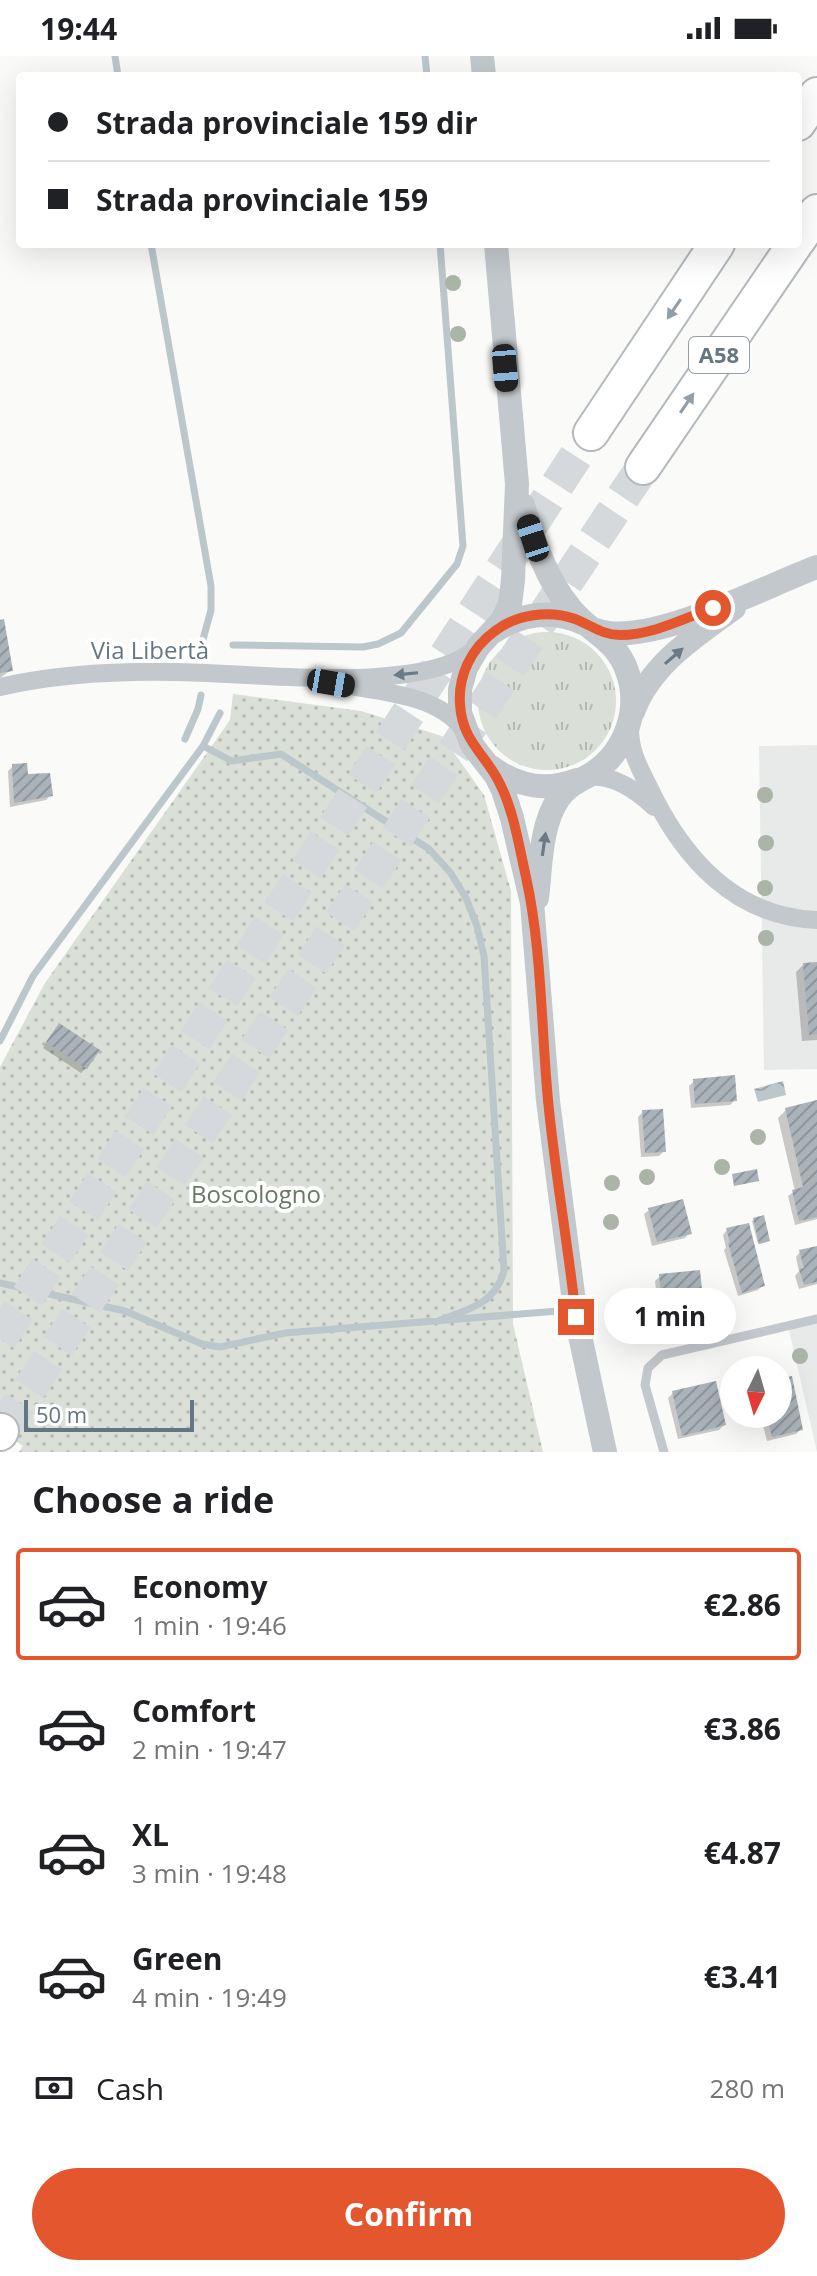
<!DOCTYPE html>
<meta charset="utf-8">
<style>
body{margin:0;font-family:"Open Sans",sans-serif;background:#f2f2f2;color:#202124;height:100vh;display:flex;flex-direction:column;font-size:30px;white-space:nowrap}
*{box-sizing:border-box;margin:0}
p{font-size:26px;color:#757577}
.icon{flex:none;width:44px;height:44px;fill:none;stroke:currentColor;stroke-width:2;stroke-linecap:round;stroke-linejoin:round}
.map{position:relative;height:1396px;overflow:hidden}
.side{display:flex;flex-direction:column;background:#fff;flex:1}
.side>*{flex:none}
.top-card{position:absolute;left:16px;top:16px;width:786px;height:176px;border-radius:8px;box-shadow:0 8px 32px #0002;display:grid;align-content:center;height:176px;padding:0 32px;background:#fff}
.needle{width:52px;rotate:185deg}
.buttons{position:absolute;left:720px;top:1300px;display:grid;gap:16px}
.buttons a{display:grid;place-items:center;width:72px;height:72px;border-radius:50%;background:#fff;box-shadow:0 8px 32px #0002;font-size:40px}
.scale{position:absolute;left:24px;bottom:20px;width:170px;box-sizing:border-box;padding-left:8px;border:4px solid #657683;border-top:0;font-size:22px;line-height:28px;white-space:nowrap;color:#657683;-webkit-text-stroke:6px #fff;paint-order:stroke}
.end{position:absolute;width:36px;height:36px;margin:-18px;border:10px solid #e4572e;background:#fff;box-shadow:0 0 0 4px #fff}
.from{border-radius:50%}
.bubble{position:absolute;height:56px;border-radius:28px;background:#fff;box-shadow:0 8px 32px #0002;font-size:26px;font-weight:700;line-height:56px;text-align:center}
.car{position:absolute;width:24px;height:48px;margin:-24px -12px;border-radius:10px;box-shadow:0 0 6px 2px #0007;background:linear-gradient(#222 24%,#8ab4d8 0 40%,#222 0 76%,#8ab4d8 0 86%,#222 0)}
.top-card b{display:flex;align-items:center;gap:28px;height:76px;font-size:30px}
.top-card b+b{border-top:2px solid #e0e0e0}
.top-card i{width:20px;height:20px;background:#202124}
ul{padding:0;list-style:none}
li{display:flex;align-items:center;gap:24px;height:112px;margin:0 16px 12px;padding:0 16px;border:4px solid transparent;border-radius:8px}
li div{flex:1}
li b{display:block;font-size:30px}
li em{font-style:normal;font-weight:700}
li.active{border-color:#e4572e}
li>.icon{width:72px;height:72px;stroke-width:1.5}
h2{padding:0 32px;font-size:36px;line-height:96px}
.pay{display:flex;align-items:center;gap:20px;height:88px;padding:0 32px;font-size:30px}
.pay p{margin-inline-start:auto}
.primary-button{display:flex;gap:16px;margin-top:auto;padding:16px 32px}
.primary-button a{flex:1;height:92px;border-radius:48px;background:#e4572e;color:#fff;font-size:32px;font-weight:700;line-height:92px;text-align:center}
.status{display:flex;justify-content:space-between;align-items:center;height:56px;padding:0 40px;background:#fff;direction:ltr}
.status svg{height:22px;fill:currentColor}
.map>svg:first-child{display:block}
</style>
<div class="status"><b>19:44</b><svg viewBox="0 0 49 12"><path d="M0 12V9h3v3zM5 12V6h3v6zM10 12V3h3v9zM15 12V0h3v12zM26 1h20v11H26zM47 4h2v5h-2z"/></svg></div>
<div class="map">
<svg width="817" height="1396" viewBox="0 0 817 1396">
<defs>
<pattern id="grass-tufts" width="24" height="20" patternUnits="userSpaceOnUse" patternTransform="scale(2)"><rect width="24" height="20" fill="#dadfd7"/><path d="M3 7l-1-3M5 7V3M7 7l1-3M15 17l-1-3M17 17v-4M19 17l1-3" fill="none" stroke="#b4b9b4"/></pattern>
<pattern id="park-dots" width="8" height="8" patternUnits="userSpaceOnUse" patternTransform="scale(2)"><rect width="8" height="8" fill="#dadfd7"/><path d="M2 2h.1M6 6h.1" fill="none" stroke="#b4b9b4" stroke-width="1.8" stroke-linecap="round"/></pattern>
<pattern id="water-waves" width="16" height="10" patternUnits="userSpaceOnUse" patternTransform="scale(2)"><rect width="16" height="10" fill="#bbc7cb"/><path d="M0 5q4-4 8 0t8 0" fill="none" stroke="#9ca6aa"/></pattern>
<pattern id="building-hatch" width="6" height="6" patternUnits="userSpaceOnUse" patternTransform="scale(2)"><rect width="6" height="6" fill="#aab3b9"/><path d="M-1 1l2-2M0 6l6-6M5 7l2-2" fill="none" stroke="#8e969c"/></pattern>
</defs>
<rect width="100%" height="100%" fill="#fafaf8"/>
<path fill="#e8e9e9" d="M817 689V1013L764 1014 759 690Z
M817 1263V1396L788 1270Z"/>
<path fill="url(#grass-tufts)" d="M478 645a69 69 0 1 1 138 0a69 69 0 1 1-138 0Z"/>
<path fill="url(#park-dots)" d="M233 638 361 655 442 680 484 739 511 835 513 1268 543 1396H19L23 1390 0 1374V1011L45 927 230 664Z"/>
<path fill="url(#water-waves)" d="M783 1025 786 1039 758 1046 754 1033Z"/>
<path fill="#0003" d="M0 566 11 614 0 622Z
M13 710 26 721 51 739 46 744 10 751 8 715Z
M817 908V984L802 985 796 916 803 909Z
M55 974 86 1012 81 1017 43 992Z
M694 1025 735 1044 730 1049 691 1052 689 1030Z
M817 1046V1163L795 1169 788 1140 795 1135 778 1062 786 1054Z
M643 1056 664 1095 659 1100 641 1101 638 1061Z
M649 1154 689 1177 685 1182 652 1190 644 1158Z
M754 1163 768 1184 766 1186 758 1188 752 1165Z
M727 1174 763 1229 758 1234 738 1240 724 1194 726 1192 723 1179Z
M817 1192V1228L799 1233 795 1220 799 1215 796 1201 800 1196Z
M660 1220 702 1252 697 1257 659 1261 655 1225Z
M778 1325 801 1373 796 1378 767 1385 760 1358H778Z
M673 1337 724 1369 719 1374 678 1383 668 1342Z"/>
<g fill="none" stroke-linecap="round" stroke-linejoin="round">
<path stroke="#bbc7cb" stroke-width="7" d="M115 0 118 20
M425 0 427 20
M151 188 211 530V554L202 587
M233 589 363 591 378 588 401 577 457 508 463 490 440 188
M185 683 198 653 201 639
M203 690 232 705 281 698 429 793 450 816 466 842 477 870 484 900 504 1215C495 1248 468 1254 440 1264
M0 985 33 920 203 690 220 657
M0 1227 125 1255 202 1288 220 1291 285 1277 558 1255"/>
</g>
<path fill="url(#building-hatch)" d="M4 563 13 615 0 617V564Z
M27 707 28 718 50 717 53 740 14 747 12 708Z
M817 906V978L809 979 803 907Z
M59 967 100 994 87 1013 46 986Z
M735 1019 737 1045 695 1048 693 1023Z
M817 1044V1161L799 1165 792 1134 803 1131 785 1052Z
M663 1053 666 1096 645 1097 642 1054Z
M757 1113 759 1125 734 1130 732 1118Z
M683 1143 692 1178 657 1186 648 1152Z
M764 1159 770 1185 759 1188 753 1162Z
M749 1167 765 1230 742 1237 728 1187 730 1186 726 1172Z
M817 1190V1226L804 1229 799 1213 804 1212 799 1194Z
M700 1214 704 1253 663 1257 659 1218Z
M792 1320 803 1374 772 1381 766 1358H778V1323Z
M716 1325 726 1369 682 1380 672 1335Z"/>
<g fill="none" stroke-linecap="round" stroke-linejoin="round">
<path stroke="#d5d9db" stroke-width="34" stroke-dasharray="34 17" stroke-linecap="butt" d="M0 1283 591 377
M1 1375 643 411"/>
<g stroke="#b4b9bd" stroke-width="38">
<path id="motorway" d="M798 67 817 39
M798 184 817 156
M591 377 717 188
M643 411 795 188
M0 1377 1 1375"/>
</g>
<path stroke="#c3c8cc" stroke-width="9" d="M664 1396 645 1329 648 1312 662 1299 817 1263"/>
<path stroke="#c3c8cc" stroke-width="18" d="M344 629C383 636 437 639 463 673
M0 631C57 618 117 615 175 616 248 616 419 640 474 594
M630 669C629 694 639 711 650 733 683 802 735 861 817 864
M585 721C613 718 635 733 654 751"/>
<path stroke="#c3c8cc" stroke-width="24" d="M482 0 484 20
M496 188 517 428 513 524 510 548 502 565 478 591 466 612 460 633V657L472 689 496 720 503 734 512 762 532 847 548 1045 576 1261 605 1396
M523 449C534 486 546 523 571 553 590 577 616 583 627 615 641 652 626 695 593 717 580 725 568 729 559 742 540 769 541 810 537 842
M596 574C647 593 765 530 817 511
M493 576C522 557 552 553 583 567
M633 656C650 609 695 580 734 552
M491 711C517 730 547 736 577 724"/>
<use href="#motorway" stroke="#fff" stroke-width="34"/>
</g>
<g fill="#aab4a7">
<circle cx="453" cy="227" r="8"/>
<circle cx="458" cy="278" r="8"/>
<circle cx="765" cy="739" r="8"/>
<circle cx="766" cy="787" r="8"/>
<circle cx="765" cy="832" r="8"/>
<circle cx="766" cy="882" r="8"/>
<circle cx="758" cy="1081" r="8"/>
<circle cx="722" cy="1111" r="8"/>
<circle cx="647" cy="1121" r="8"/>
<circle cx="612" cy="1127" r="8"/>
<circle cx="611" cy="1166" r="8"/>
<circle cx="641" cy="1249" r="8"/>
<circle cx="716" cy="1262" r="8"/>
<circle cx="800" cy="1300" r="8"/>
</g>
<defs><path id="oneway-solid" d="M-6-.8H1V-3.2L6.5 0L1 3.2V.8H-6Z" transform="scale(2)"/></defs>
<g fill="#939fa8">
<use href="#oneway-solid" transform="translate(674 253) rotate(124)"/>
<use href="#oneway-solid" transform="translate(687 347) rotate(-56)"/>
</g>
<g fill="#6a7a87">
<use href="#oneway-solid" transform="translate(674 600) rotate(-41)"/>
<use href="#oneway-solid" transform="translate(406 618) rotate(174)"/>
<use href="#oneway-solid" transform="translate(544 788) rotate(-82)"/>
</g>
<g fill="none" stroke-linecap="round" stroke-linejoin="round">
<path stroke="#e4572e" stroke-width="10" d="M576 1261C568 1188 555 1117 548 1044 541 970 542 894 526 821 519 790 514 756 500 728 486 698 462 686 460 648 458 620 471 592 495 575 517 558 549 554 575 563 591 569 602 579 620 579 652 579 683 563 713 552"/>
</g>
<g text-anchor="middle" stroke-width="8" stroke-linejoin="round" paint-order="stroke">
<rect fill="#fff" stroke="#939fa8" stroke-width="2" x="689" y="281" width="60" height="36" rx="6"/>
<g font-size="22" font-weight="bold" fill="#657683">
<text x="719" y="307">A58</text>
</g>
<g font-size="24" fill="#657683" stroke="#fff">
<text x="150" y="603">Via Libertà</text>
</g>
<g font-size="24" fill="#687a64" stroke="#fff">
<text x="256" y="1147">Boscologno</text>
</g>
</g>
</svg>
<div class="buttons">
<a><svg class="needle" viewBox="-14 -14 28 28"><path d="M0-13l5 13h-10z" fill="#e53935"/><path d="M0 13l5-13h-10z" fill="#757577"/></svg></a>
</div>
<div class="scale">50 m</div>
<i class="end from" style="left:713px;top:552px"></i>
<i class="end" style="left:576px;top:1261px"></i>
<div class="bubble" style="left:604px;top:1232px;width:132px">1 min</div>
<i class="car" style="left:505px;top:312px;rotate:175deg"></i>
<i class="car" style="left:533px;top:482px;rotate:342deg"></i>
<i class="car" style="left:331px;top:627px;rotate:100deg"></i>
<div class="top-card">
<b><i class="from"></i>Strada provinciale 159 dir</b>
<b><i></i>Strada provinciale 159</b>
</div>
</div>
<section class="side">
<h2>Choose a ride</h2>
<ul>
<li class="active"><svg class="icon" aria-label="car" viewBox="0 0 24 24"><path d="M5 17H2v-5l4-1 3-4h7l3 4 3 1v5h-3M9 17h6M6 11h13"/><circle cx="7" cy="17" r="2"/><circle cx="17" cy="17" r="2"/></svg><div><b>Economy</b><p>1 min · 19:46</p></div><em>€2.86</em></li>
<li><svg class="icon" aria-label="car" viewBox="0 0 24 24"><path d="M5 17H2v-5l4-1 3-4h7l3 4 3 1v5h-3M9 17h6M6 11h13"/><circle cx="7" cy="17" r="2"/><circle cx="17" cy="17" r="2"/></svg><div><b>Comfort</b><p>2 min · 19:47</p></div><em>€3.86</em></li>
<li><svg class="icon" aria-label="car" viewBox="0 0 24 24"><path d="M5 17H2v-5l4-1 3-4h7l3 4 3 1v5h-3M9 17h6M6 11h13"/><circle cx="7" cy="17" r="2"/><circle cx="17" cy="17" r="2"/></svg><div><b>XL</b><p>3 min · 19:48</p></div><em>€4.87</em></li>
<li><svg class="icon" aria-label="car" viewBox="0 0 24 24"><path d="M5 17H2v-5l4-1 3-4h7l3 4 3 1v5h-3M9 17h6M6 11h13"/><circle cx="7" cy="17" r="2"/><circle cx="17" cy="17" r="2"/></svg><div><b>Green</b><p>4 min · 19:49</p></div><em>€3.41</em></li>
</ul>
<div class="pay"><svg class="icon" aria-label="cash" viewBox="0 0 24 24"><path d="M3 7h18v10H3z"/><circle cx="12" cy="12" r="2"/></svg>Cash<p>280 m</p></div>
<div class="primary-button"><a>Confirm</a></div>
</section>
